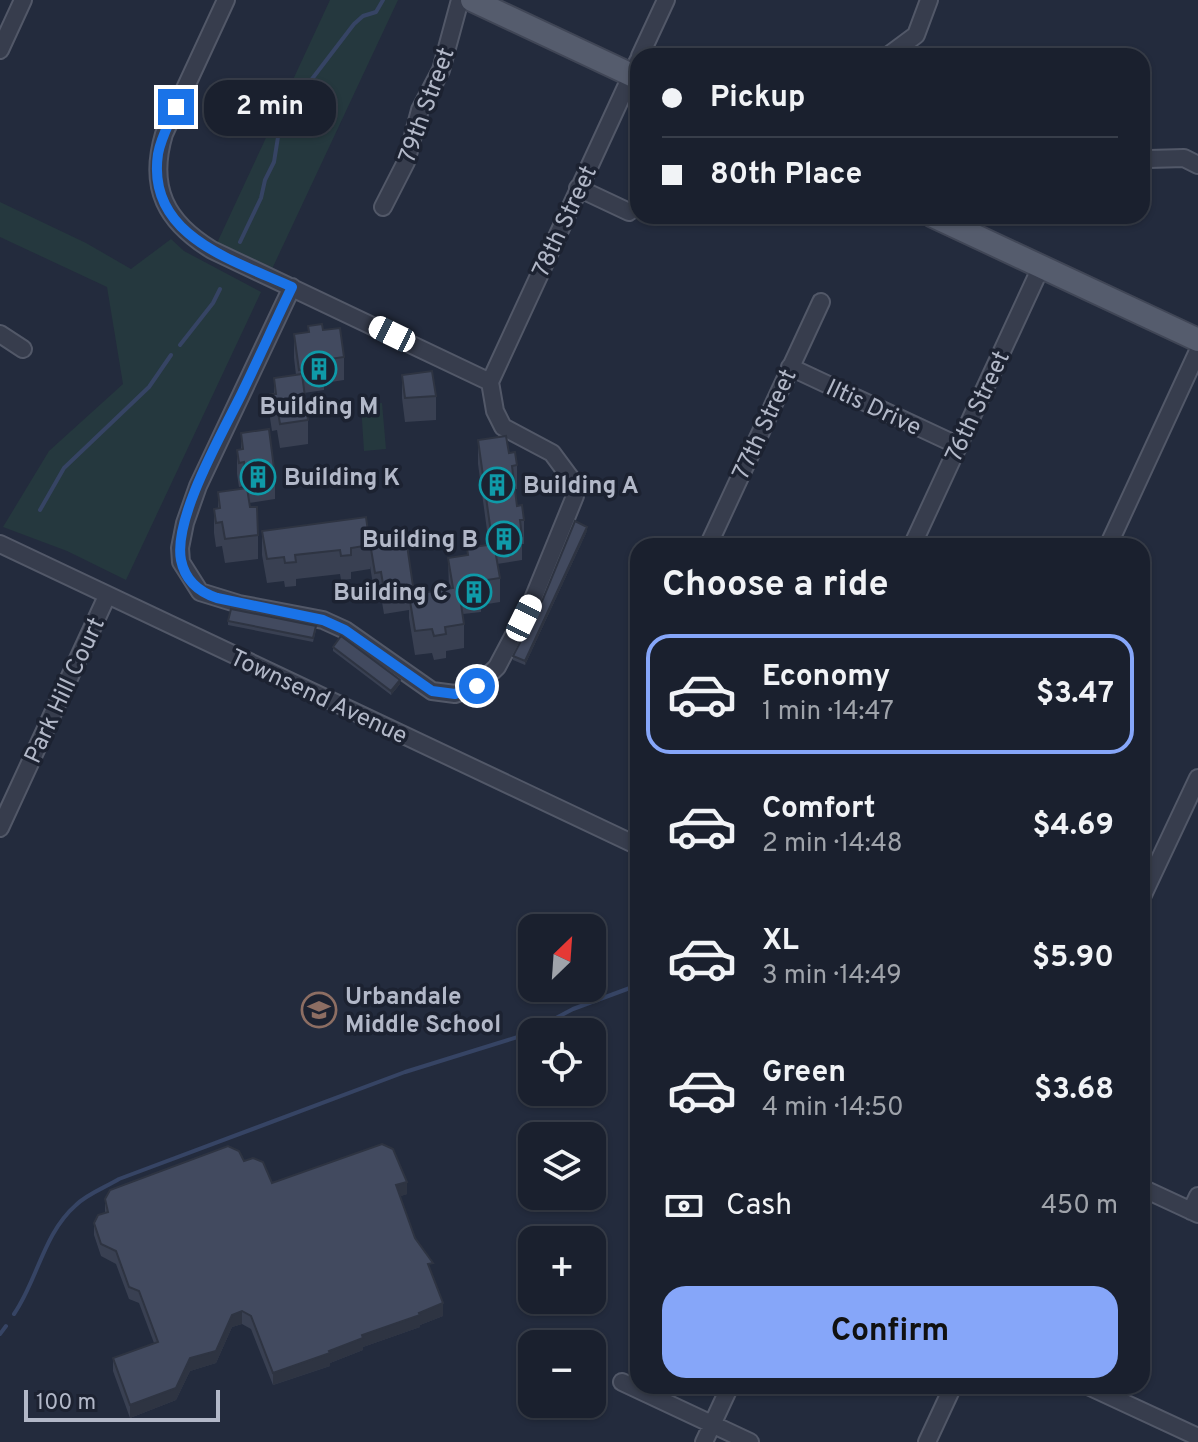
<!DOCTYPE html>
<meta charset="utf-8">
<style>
body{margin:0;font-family:Overpass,sans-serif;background:#272d3a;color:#f1f3f6;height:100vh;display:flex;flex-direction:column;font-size:30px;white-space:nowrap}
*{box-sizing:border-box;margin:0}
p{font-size:26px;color:#9fa3aa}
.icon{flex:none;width:44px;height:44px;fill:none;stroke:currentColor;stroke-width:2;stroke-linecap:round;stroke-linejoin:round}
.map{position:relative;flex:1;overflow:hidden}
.details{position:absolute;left:630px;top:538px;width:520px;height:856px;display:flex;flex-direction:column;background:#1a202e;border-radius:24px;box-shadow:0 2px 6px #0004,0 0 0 2px #383e4a}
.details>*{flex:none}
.guide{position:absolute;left:630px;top:48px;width:520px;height:176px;border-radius:24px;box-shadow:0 2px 6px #0004,0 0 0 2px #383e4a;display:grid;align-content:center;height:176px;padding:0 32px;background:#1a202e}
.needle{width:52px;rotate:25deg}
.controls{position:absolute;left:518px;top:914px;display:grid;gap:16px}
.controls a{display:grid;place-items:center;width:88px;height:88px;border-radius:16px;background:#1a202e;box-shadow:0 2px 6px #0004,0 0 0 2px #383e4a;font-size:40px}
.scale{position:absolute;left:24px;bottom:20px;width:196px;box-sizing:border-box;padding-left:8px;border:4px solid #b2b8c8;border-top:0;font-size:22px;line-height:28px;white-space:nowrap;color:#b2b8c8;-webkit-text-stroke:6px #1c2231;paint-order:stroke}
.end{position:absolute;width:36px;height:36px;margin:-18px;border:10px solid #1a73e8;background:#fff;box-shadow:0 0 0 4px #fff}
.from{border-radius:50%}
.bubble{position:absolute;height:56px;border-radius:24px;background:#1a202e;box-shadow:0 2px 6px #0004,0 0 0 2px #383e4a;font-size:26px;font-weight:700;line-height:56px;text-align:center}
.car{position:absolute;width:24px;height:48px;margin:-24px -12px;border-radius:10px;box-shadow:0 0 6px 2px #0007;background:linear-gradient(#fff 24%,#345 0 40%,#fff 0 76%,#345 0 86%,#fff 0)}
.guide b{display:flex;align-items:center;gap:28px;height:76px;font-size:30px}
.guide b+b{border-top:2px solid #383e4a}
.guide i{width:20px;height:20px;background:#f1f3f6}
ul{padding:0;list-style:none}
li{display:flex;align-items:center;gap:24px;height:120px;margin:0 16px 12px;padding:0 16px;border:4px solid transparent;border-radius:24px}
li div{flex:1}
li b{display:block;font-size:30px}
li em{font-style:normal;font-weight:700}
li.on{border-color:#86a6f9}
li>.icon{width:72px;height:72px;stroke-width:1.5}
h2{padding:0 32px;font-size:36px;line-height:96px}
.pay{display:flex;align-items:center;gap:20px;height:88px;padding:0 32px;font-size:30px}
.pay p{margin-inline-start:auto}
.action{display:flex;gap:16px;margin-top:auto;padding:16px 32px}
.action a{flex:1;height:92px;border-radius:24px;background:#86a6f9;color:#111;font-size:32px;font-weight:700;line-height:92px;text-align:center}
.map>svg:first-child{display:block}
</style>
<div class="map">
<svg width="1198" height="1442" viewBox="0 0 1198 1442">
<rect width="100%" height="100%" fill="#232b3d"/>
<path fill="#25383e" d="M330 0H398L272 269 217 243Z
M0 202 86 243 131 269 171 239 184 251 261 292 126 580 67 551 3 527 49 451 123 384 107 287 0 237Z
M382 403 386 449 364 451 361 405Z"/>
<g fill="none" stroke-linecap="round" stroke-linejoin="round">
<path stroke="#364464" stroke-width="4" d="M240 242 261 198 265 180 274 162 278 137 299 96 354 24 363 16 376 12 383 0
M180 345 213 303 220 289
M40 510 64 468 149 387 171 355
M14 1314C38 1279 43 1234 76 1205 87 1194 106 1187 119 1179L405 1072 524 1035 573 1009 638 985
M0 1334 6 1326"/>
<g stroke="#525868" stroke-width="20">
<path id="minor" d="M226 0 164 134C148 188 166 222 212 250L490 382
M0 50 23 0
M889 55 916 35 929 0
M640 56 666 0
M1149 159 1184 158 1198 165
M578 188 629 212
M383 207 406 162 420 110 441 70 460 0
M292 287 198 486 185 523 180 548 181 562 200 592 239 604 323 620 345 630 432 691 455 694 477 686 497 667 533 599 575 496 572 480 552 453 503 427 495 411 490 382
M0 334 23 349
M790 367 959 446
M490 382 638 61
M0 544 638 846
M708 546 821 302
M912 546 1041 267
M1108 546 1198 351
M0 828 107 596
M1142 897 1198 778
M1142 1188 1198 1214
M1191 1211 1198 1196
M622 1382 750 1442
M1088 1386 1198 1437
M704 1442 730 1386
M927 1442 953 1386"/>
</g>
<g stroke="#404656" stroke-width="26">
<path id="major" d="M472 0 638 78
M933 216 1198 340"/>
</g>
<use href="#minor" stroke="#373d4d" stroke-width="16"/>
<use href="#major" stroke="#555c6d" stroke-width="22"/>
</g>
<path fill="#394052" d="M308 326 323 330 344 357V380L324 383V390L304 393 308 420V444L280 448 277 430 272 431 270 418V394H274V378L296 375 294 358V334L308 332Z
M402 375 436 396V420L405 422 402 398Z
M241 433 275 476V499L249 503 258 535V559L225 563 222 546 216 547 214 533V509L218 508V492L245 488 244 486 239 487 237 474V450H241Z
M478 440 509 453 517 465V489H515L517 506 524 520V544H522V560L497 564 500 578V602L481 605V612L463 614 464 624V648L446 651V658L434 660 432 653 415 655 409 618V610L384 614 381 596 375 597 370 566V543L413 586V594L449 589 448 558 467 555V548L489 545 478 464Z
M262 531 370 545V569L351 572V579L341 580 340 574 296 579V586L285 587 284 581 267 583 262 555Z
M587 531 525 665 513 660V656Z
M228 621 316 630 313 642 228 625Z
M333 647 400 684 391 695 333 651Z
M244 1161 272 1183 407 1194 400 1196 415 1238 432 1275 443 1316 420 1325V1327L363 1347V1350L330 1363V1366L273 1385 251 1329 242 1324 232 1327 216 1363 190 1371 176 1400 130 1418 113 1371V1358L154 1343 139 1303 129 1299 116 1264 101 1256 94 1235V1223L105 1213V1199Z"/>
<path fill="#2e3442" d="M587 527V531L525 665V661Z
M400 680V684L391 695V691Z
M407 1182V1194L396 1198V1185Z
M443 1303V1316L420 1325V1327L363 1347V1350L330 1363V1366L273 1385V1373L329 1351 362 1335Z
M242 1311V1324L232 1327 216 1363 190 1371 176 1400 130 1418V1405L190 1358 232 1315Z"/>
<path fill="#424a5f" stroke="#2e3442" stroke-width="2" d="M322 324 323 330 340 328 344 357 323 360 324 366 299 370 294 334 309 332 308 326Z
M432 371 436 396 405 398 402 375Z
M302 374 308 420 280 424 277 406 272 407 270 394H276L274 378Z
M269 429 275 476 247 479 244 462 239 463 237 450 243 449 241 433Z
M506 436 509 453 515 452 517 465 512 466 517 506 522 505 524 520H520L522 536 492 540 478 440Z
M247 488 250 507H257L258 535 225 539 222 522 216 523 214 509 220 508 218 492Z
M366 517 370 545 351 548V555L341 556 340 550 295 555 296 562 285 563 284 557 267 559 262 531Z
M575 521 587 527 525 661 513 656 543 599Z
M406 538 413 586 384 590 381 572 375 573 370 543Z
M494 544 500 578 480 581 481 588 459 591 464 624 445 627 446 634 434 636 432 629 415 631 409 595 453 588 448 558 468 555 467 548Z
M231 609 316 626 313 638 228 621Z
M341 636 400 680 391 691 333 647Z
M382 1144 393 1149 407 1182 396 1185 415 1238 433 1263 428 1264 443 1303 419 1313 420 1315 362 1335 363 1338 329 1351 330 1353 273 1373 251 1316 242 1311 232 1315 216 1351 190 1358 176 1388 130 1405 113 1358 158 1342 139 1291 129 1287 116 1251 101 1244 94 1223 98 1215 108 1212 105 1199 110 1190 228 1146 239 1151 244 1161 253 1158 263 1162 272 1183Z"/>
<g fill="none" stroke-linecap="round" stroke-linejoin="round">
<path stroke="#1a73e8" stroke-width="10" d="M176 107C170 122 161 137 158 154 146 236 233 260 292 287 275 322 259 358 242 393 223 432 173 518 181 560 185 580 199 592 217 598L323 620 345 630 432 691 455 694 477 686"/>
</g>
<defs>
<g id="building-ring" transform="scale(1.8)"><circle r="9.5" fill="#1c2231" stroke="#0f9aa8" stroke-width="1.5"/><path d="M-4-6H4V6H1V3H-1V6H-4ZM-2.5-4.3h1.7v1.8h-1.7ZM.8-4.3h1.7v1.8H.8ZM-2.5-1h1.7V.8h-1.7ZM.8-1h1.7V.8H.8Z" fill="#0f9aa8"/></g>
<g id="school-ring" transform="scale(1.8)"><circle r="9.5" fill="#1c2231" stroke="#8d6e63" stroke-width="1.5"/><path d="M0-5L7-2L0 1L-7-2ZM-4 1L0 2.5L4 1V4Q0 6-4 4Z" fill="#8d6e63"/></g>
</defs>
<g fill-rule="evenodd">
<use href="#building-ring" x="319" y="369"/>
<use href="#building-ring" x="258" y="477"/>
<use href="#building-ring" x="497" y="485"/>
<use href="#building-ring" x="504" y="539"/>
<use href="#building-ring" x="474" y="592"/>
<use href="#school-ring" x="319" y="1010"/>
</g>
<g text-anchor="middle" stroke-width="7" stroke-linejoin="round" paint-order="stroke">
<g font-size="24" fill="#b2b8c8" stroke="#1c2231">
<text transform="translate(426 105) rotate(-70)" y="8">79th Street</text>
<text transform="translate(564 221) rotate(-65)" y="8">78th Street</text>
<text transform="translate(977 406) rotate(-65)" y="8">76th Street</text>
<text transform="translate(874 407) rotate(25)" y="8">Iltis Drive</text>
<text transform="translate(764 424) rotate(-65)" y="8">77th Street</text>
<text transform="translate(64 690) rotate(-65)" y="8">Park Hill Court</text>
<text transform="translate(319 696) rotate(25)" y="8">Townsend Avenue</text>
</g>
<g font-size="24" font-weight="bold" fill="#b2b8c8" stroke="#1c2231" text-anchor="start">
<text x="319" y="414" text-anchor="middle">Building M</text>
<text x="284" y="485">Building K</text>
<text x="523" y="493">Building A</text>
<text x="478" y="547" text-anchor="end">Building B</text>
<text x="448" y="600" text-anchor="end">Building C</text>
<text x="345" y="1004">Urbandale<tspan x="345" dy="28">Middle School</tspan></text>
</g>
</g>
</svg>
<div class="controls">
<a><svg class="needle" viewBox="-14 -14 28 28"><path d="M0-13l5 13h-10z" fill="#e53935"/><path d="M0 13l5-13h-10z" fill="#9fa3aa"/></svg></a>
<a><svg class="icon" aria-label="locate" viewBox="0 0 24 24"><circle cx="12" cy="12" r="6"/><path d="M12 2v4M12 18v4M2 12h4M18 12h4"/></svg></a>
<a><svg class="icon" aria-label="layers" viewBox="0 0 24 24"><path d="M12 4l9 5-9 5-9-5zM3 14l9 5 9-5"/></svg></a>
<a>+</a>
<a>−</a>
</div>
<div class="scale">100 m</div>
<i class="end from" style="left:477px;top:686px"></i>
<i class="end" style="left:176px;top:107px"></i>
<div class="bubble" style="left:204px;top:80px;width:132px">2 min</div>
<i class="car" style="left:392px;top:334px;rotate:296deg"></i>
<i class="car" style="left:524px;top:618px;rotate:26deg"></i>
<div class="guide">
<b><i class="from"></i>Pickup</b>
<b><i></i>80th Place</b>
</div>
<section class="details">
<h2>Choose a ride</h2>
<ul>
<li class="on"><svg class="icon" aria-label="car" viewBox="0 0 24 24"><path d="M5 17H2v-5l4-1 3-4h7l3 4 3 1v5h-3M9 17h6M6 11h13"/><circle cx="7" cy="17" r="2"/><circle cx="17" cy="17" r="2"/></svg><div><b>Economy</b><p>1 min · 14:47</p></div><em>$3.47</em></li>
<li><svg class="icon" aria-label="car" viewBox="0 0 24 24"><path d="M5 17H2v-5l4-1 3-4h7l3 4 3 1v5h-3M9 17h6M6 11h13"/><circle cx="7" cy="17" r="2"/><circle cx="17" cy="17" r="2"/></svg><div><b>Comfort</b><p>2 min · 14:48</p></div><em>$4.69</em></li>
<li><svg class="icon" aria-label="car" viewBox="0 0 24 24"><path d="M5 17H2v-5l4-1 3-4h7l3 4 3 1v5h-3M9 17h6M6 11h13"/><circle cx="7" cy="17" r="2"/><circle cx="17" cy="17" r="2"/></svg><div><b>XL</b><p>3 min · 14:49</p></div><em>$5.90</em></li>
<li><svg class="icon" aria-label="car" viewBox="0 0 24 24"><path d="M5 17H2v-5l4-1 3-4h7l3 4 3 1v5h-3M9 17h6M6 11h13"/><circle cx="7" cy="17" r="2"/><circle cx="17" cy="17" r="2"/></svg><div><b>Green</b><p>4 min · 14:50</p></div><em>$3.68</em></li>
</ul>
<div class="pay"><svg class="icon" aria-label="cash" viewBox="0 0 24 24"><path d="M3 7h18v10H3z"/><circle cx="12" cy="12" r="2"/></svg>Cash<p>450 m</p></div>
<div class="action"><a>Confirm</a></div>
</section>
</div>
